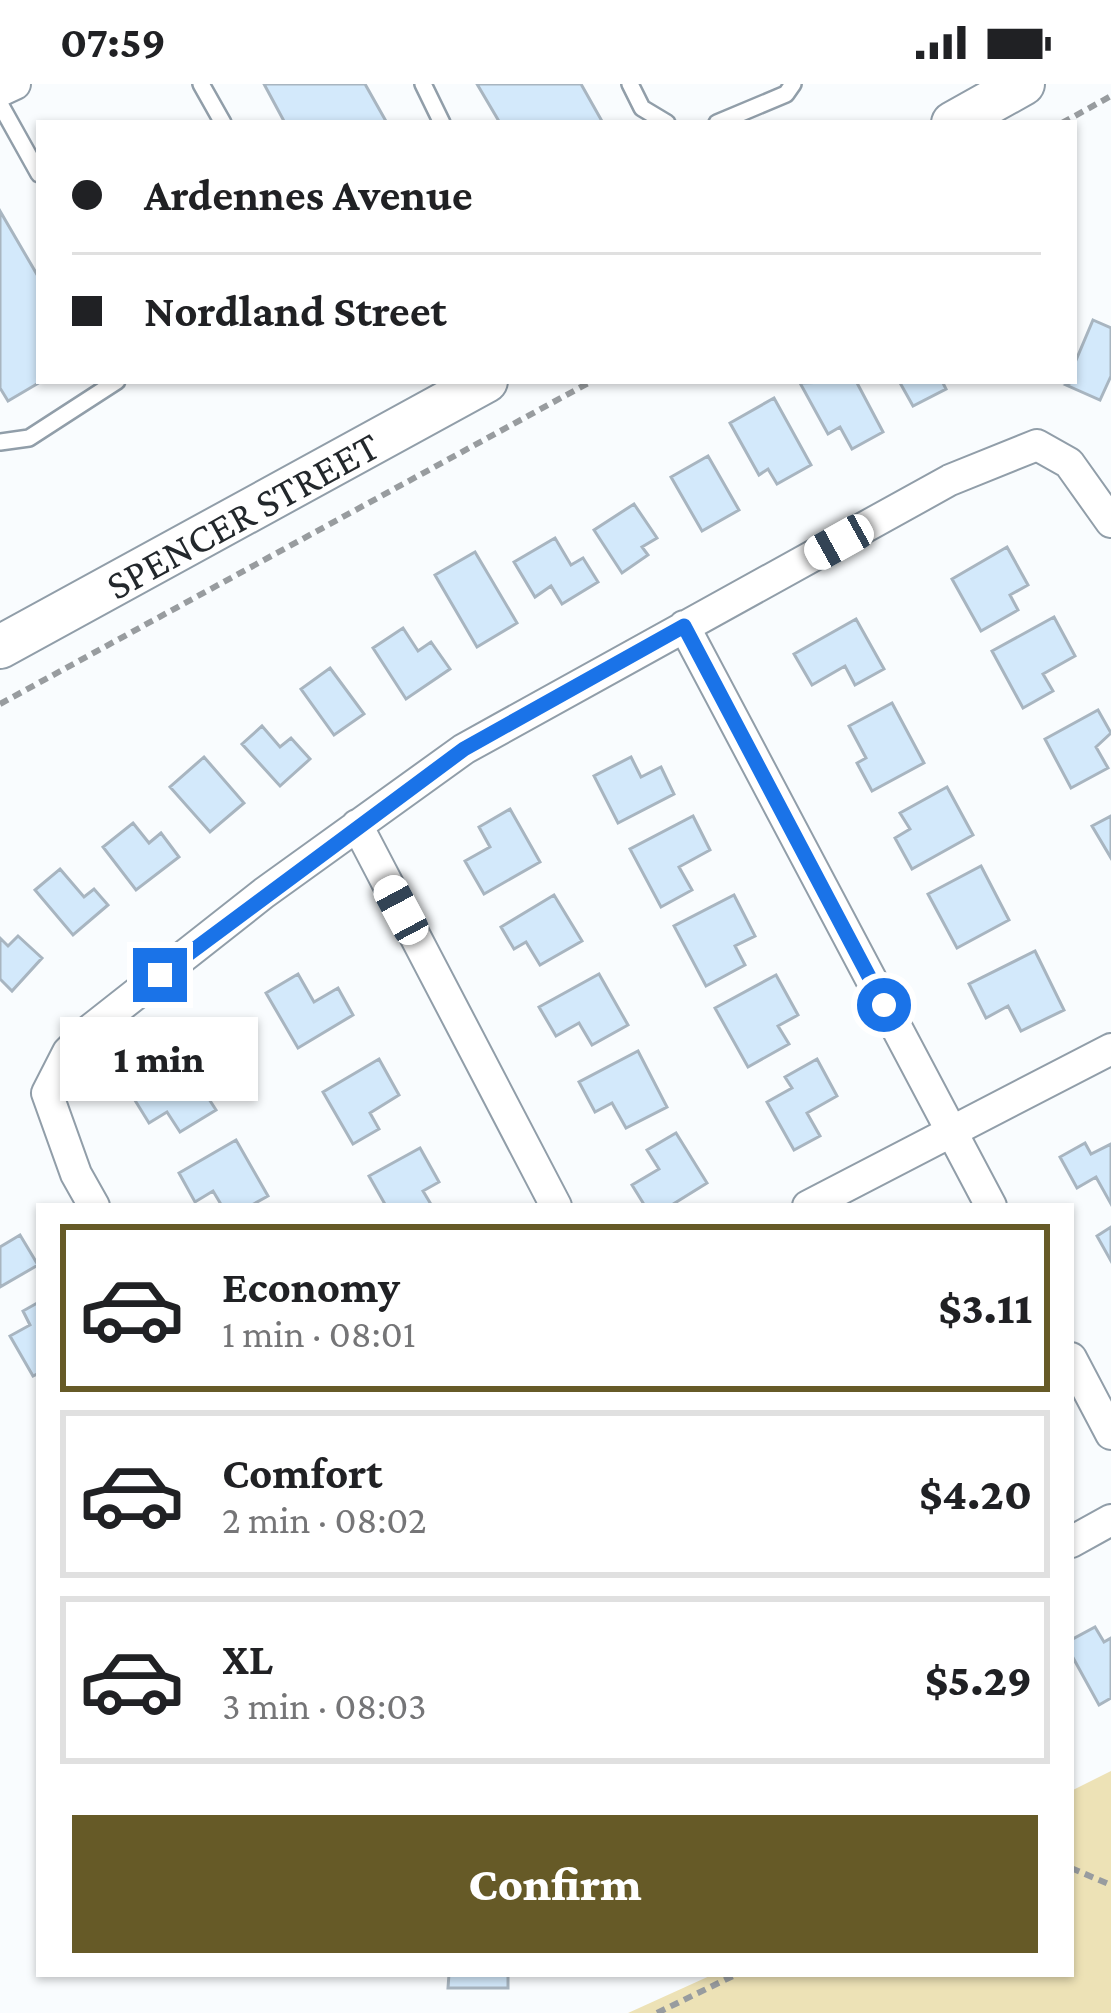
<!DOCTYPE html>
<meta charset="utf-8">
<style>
body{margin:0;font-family:"Crimson Pro",serif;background:#f2f2f2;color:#202124;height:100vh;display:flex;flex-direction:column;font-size:45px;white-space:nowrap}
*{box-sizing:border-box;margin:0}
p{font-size:39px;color:#757577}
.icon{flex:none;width:66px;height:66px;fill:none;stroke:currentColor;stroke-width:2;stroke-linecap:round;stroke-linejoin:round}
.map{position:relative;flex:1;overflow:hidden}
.drawer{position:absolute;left:36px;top:1119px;width:1038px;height:774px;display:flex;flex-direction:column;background:#fff;border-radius:0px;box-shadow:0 3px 9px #0004}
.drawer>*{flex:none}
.guide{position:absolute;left:36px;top:36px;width:1041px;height:264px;border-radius:0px;box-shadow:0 3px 9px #0004;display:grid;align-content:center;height:264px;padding:0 36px;background:#fff}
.end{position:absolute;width:54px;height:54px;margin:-27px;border:15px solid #1a73e8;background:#fff;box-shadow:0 0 0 6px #fff}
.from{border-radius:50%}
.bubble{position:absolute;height:84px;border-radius:0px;background:#fff;box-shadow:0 3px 9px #0004;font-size:39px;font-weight:800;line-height:84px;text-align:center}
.car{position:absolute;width:36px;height:72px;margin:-36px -18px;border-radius:15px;box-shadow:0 0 9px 3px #0007;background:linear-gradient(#fff 24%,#345 0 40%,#fff 0 76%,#345 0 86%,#fff 0)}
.guide b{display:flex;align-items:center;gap:42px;height:114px;font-size:45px}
.guide b+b{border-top:3px solid #e0e0e0}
.guide i{width:30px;height:30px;background:#202124}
ul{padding:21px 0 0;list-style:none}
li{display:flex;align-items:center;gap:36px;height:168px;margin:0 24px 18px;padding:0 12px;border:6px solid #e0e0e0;border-radius:0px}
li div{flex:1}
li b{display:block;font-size:45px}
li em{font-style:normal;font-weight:800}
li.on{border-color:#665a27}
li>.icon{width:108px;height:108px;stroke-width:1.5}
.action{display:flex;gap:24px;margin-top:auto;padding:24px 36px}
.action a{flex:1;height:138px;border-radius:0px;background:#665a27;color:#fff;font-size:48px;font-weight:800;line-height:138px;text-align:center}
.status{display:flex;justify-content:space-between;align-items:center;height:84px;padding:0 60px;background:#fff;direction:ltr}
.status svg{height:33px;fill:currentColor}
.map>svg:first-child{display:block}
</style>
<div class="status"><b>07:59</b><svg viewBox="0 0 49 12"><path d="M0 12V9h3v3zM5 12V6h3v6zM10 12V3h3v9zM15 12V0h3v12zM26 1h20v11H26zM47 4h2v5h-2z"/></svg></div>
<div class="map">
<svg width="1111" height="1929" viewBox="0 0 1111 1929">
<rect width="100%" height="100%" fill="#f9fcfe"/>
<path fill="#ede2b6" d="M1111 1687V1929H628L714 1890H1071V1707Z"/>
<path fill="#d3e9fb" stroke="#a8b5c0" stroke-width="3" d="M264 0H365L387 39H285Z
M477 0H581L603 39H500Z
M0 127 39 194 42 297 8 317 0 304Z
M1093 236 1111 244V292L1100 316 1066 301 1074 297V281Z
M856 297 883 348 852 365 840 343 828 350 800 299Z
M899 297H942L946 305 913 322Z
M774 314 811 381 777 400 768 385 759 391 730 339Z
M708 372 739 426 702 447 671 393Z
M634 420 657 454 642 463 648 471 622 489 594 446Z
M555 454 571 481 583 474 598 498 562 520 551 502 535 513 514 478Z
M1007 463 1028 501 1010 511 1018 526 981 547 952 495Z
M475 468 517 539 477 563 435 491Z
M1054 533 1075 572 1043 590 1053 607 1023 624 992 567Z
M856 535 884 585 855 601 845 582 812 601 794 570Z
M403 544 418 567 431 558 450 585 406 615 373 564Z
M330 584 364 630 334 651 301 605Z
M892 619 924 679 872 707 857 679 866 674 849 642Z
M1098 626 1111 649 1096 663 1108 684 1071 704 1045 655Z
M262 642 280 663 291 654 310 675 280 702 242 660Z
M204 673 244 719 210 748 170 703Z
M631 673 641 693 661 683 674 710 618 739 594 692Z
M947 703 973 751 912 785 895 754 910 745 900 729Z
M510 725 540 778 484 810 465 777 490 763 479 743Z
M693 732 710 766 679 783 692 806 661 823 630 765Z
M1111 732V774L1092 742Z
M133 739 149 759 161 749 179 773 136 806 103 763Z
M981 782 1009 836 957 864 928 810Z
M60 785 84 813 94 805 108 821 73 851 35 806Z
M554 811 582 857 540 881 526 858 514 865 501 843Z
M734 811 755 852 735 862 745 881 706 902 674 842Z
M18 852 42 874 12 907 0 895V854L8 862Z
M1035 867 1064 926 1021 947 1008 922 986 934 969 900Z
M298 890 314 918 338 904 353 931 298 964 266 909Z
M599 890 628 941 592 961 579 939 556 952 539 923Z
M776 891 798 931 778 942 789 960 748 983 715 924Z
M638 967 667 1023 626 1044 612 1019 595 1028 579 998Z
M379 975 399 1011 370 1029 379 1045 353 1060 323 1008Z
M817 975 837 1012 807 1029 820 1052 794 1066 767 1018 792 1004 785 993Z
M189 984 216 1026 180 1048 167 1028 149 1039 128 1005 150 991 159 1004Z
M676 1049 707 1099 670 1122H645L632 1101 659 1085 647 1066Z
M236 1056 268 1112 250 1122H222L213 1107 195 1118 179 1089Z
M1085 1059 1091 1070 1111 1060V1120L1096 1093 1077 1104 1060 1073Z
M420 1064 439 1098 423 1107 432 1122H386L369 1092Z
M1111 1143V1177L1097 1152Z
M20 1151 38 1181 0 1203V1163Z
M39 1218V1289L33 1292 10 1252 30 1241 23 1227Z
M1095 1543 1104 1558 1111 1554V1614L1099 1621 1071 1570V1556Z
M449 1890H508V1904H448Z"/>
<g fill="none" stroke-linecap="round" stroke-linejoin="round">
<g stroke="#919ea9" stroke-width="20">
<path id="lane" d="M201 0 223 39
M423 0 442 39
M630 0 642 24 667 39
M0 20 39 90
M717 39 786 10 793 0
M0 358 29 354 117 297"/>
</g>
<g stroke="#919ea9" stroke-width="34">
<path id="street" d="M0 7 15 0
M684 542 991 1122
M357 741 556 1122
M94 1122 76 1090 47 1009 68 968 90 946 264 809 464 665 950 396 1037 361 1069 379 1111 438
M808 1122 1111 965
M1071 1274 1111 1350
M1071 1458 1111 1436"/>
</g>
<g stroke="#919ea9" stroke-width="46">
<g id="secondary">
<path d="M953 39 1023 0"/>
<path id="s1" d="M0 563 486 297"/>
</g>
</g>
<path stroke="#989c9f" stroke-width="6" stroke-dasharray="9 6" stroke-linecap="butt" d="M1062 39 1111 12
M0 620 592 297
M1071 1784 1111 1801
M657 1929 737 1890"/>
<use href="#lane" stroke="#fff" stroke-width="15"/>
<use href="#street" stroke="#fff" stroke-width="30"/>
<use href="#secondary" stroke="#fff" stroke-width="42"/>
</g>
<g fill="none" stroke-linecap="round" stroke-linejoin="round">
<path stroke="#1a73e8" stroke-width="15" d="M160 891 464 665 684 542 884 921"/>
</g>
<g text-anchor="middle" stroke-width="9" stroke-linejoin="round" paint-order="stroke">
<g font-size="42" fill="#23282c" stroke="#fff">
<text dy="15" stroke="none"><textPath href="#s1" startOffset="276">SPENCER STREET</textPath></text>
</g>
</g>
</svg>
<i class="end from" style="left:884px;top:921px"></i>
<i class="end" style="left:160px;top:891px"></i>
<div class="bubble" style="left:60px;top:933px;width:198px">1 min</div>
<i class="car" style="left:839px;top:458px;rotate:241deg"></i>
<i class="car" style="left:401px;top:826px;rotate:332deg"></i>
<div class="guide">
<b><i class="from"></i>Ardennes Avenue</b>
<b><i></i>Nordland Street</b>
</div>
<section class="drawer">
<ul>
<li class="on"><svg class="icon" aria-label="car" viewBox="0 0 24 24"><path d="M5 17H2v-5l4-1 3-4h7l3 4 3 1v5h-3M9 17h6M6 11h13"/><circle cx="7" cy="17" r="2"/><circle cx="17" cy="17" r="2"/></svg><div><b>Economy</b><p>1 min · 08:01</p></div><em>$3.11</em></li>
<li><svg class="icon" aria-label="car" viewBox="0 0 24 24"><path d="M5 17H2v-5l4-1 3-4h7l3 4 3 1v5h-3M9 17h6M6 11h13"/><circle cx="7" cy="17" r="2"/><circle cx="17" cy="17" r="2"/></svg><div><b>Comfort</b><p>2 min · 08:02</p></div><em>$4.20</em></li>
<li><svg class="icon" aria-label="car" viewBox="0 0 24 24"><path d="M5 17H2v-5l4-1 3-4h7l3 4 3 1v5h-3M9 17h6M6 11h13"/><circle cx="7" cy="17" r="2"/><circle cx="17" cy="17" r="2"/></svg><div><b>XL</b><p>3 min · 08:03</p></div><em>$5.29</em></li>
</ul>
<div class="action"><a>Confirm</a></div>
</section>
</div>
